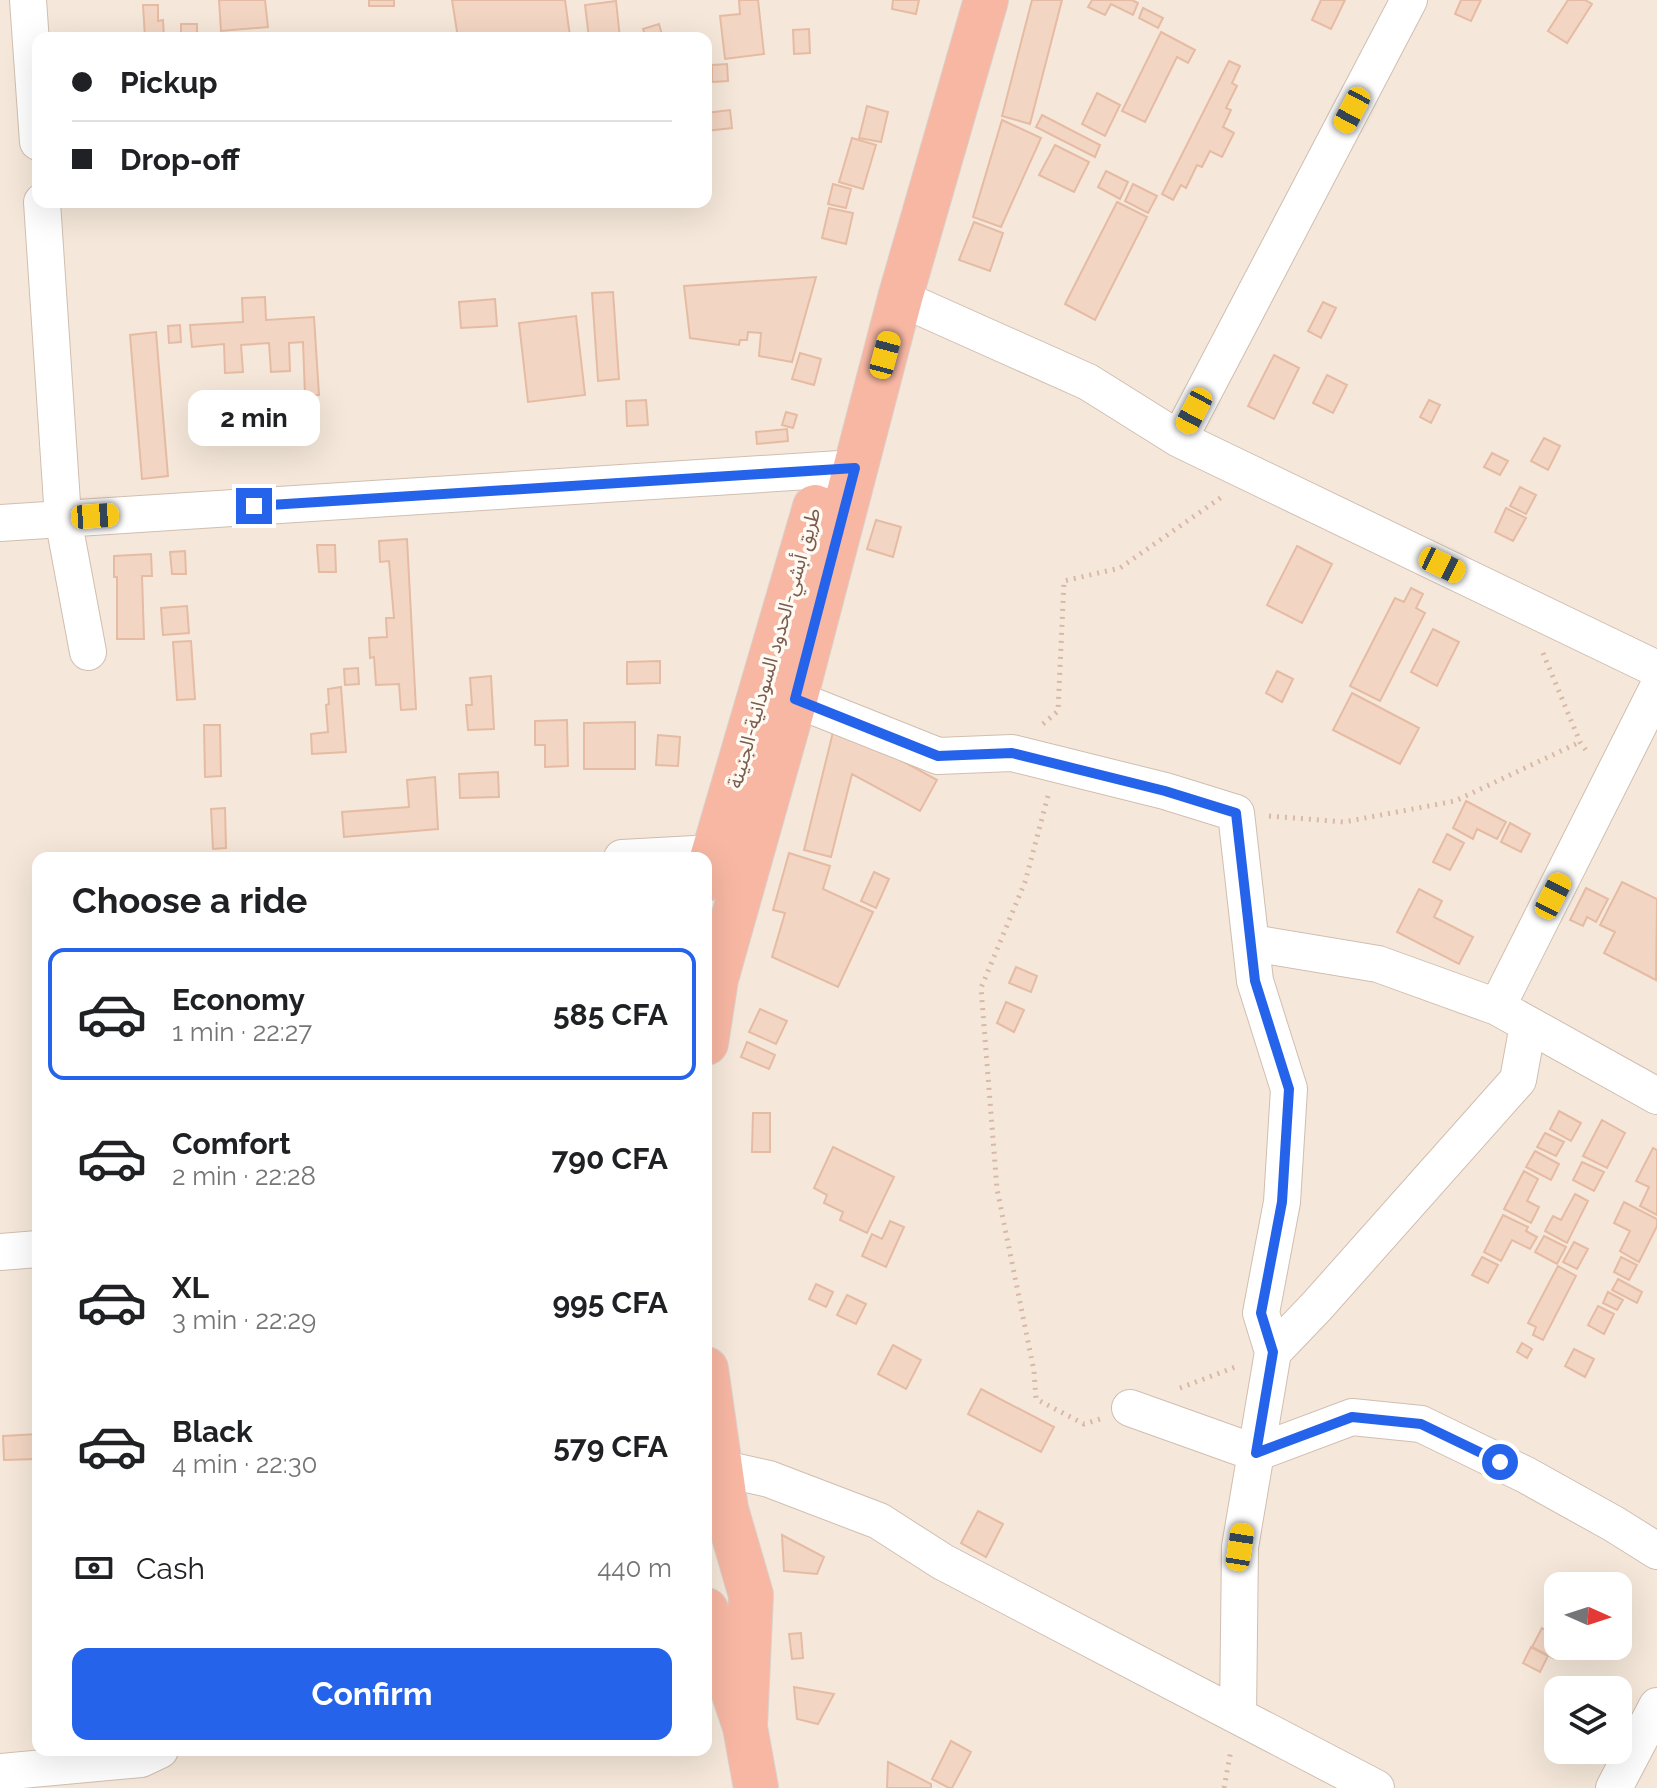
<!DOCTYPE html>
<meta charset="utf-8">
<style>
body{margin:0;font-family:Raleway,"Noto Sans Arabic",sans-serif;background:#f6f6f6;color:#202124;height:100vh;display:flex;flex-direction:column;font-size:30px;white-space:nowrap}
*{box-sizing:border-box;margin:0}
p{font-size:26px;color:#757577}
.icon{flex:none;width:44px;height:44px;fill:none;stroke:currentColor;stroke-width:2;stroke-linecap:round;stroke-linejoin:round}
.map{position:relative;flex:1;overflow:hidden}
.details{position:absolute;left:32px;top:852px;width:680px;height:904px;display:flex;flex-direction:column;background:#fff;border-radius:16px;box-shadow:0 8px 32px #0002}
.details>*{flex:none}
.top-card{position:absolute;left:32px;top:32px;width:680px;height:176px;border-radius:16px;box-shadow:0 8px 32px #0002;display:grid;align-content:center;height:176px;padding:0 40px;background:#fff}
.needle{width:52px;rotate:93deg}
.tools{position:absolute;left:1544px;top:1572px;display:grid;gap:16px}
.tools a{display:grid;place-items:center;width:88px;height:88px;border-radius:16px;background:#fff;box-shadow:0 8px 32px #0002;font-size:40px}
.end{position:absolute;width:36px;height:36px;margin:-18px;border:10px solid #2563eb;background:#fff;box-shadow:0 0 0 4px #fff}
.from{border-radius:50%}
.bubble{position:absolute;height:56px;border-radius:16px;background:#fff;box-shadow:0 8px 32px #0002;font-size:26px;font-weight:700;line-height:56px;text-align:center}
.car{position:absolute;width:24px;height:48px;margin:-24px -12px;border-radius:10px;box-shadow:0 0 6px 2px #0007;background:linear-gradient(#f5c518 24%,#345 0 40%,#f5c518 0 76%,#345 0 86%,#f5c518 0)}
.top-card b{display:flex;align-items:center;gap:28px;height:76px;font-size:30px}
.top-card b+b{border-top:2px solid #e0e0e0}
.top-card i{width:20px;height:20px;background:#202124}
ul{padding:0;list-style:none}
li{display:flex;align-items:center;gap:24px;height:132px;margin:0 16px 12px;padding:0 24px;border:4px solid transparent;border-radius:16px}
li div{flex:1}
li b{display:block;font-size:30px}
li em{font-style:normal;font-weight:700}
li.on{border-color:#2563eb}
li>.icon{width:72px;height:72px;stroke-width:1.5}
h2{padding:0 40px;font-size:36px;line-height:96px}
.pay{display:flex;align-items:center;gap:20px;height:88px;padding:0 40px;font-size:30px}
.pay p{margin-inline-start:auto}
.button{display:flex;gap:16px;margin-top:auto;padding:16px 40px}
.button a{flex:1;height:92px;border-radius:16px;background:#2563eb;color:#fff;font-size:32px;font-weight:700;line-height:92px;text-align:center}
.map>svg:first-child{display:block}
</style>
<div class="map">
<svg width="1657" height="1788" viewBox="0 0 1657 1788">
<rect width="100%" height="100%" fill="#fdf6ec"/>
<path fill="#f5e8da" fill-rule="evenodd" d="M0 0H1657V1788H0ZM38 38H706V202H38ZM38 858H706V1750H38ZM1558 1586H1618V1646H1558ZM1558 1690H1618V1750H1558Z"/>
<path fill="#f3d5c3" stroke="#e6bba3" stroke-width="2" d="M219 0H265L268 27 221 31Z
M369 0H394V6H369Z
M452 0H565L570 36 559 38H458Z
M739 0H758L764 54 725 59 720 16 740 14Z
M893 0H919L916 14 892 9Z
M1032 0H1062L1030 124 1002 116Z
M1092 0H1132L1138 3 1133 15 1111 4 1105 15 1088 7Z
M1321 0H1345L1331 29 1312 20Z
M1461 0H1481L1471 21 1455 14Z
M1568 0H1585L1592 4 1567 43 1548 31Z
M616 1 620 38H589L585 5Z
M143 5H158V21L163 20 164 38H145Z
M1143 8 1163 18 1158 28 1139 18Z
M181 24H197V38H181Z
M659 24 663 38H646L643 29Z
M809 29 810 53 794 54 793 30Z
M1161 32 1195 50 1188 63 1177 57 1145 122 1122 111Z
M1229 61 1240 66 1232 83 1237 86 1226 108 1231 110 1223 127 1234 133 1222 157 1210 151 1202 167 1197 165 1186 188 1181 185 1173 200 1162 194Z
M727 64 728 81 712 82V65Z
M1097 93 1120 105 1105 136 1082 124Z
M867 106 888 112 881 142 859 138Z
M730 110 732 128 706 131V113Z
M1042 115 1100 145 1095 157 1036 127Z
M1002 120 1041 138 1001 227 973 217Z
M852 138 876 145 863 189 839 182Z
M1055 145 1089 162 1074 192 1039 175Z
M1106 171 1128 182 1120 199 1098 187Z
M833 184 851 189 846 208 828 204Z
M1133 184 1157 196 1148 213 1125 201Z
M1117 202 1147 217 1095 320 1065 304Z
M829 208 853 213 846 244 822 238Z
M974 222 1003 233 990 271 959 260Z
M816 277 792 362 759 356 761 333 748 332 747 340H740L739 345 690 338 684 286Z
M613 292 619 379 598 381 592 293Z
M265 297 266 320 314 317 319 395H305L303 342 289 343 290 371 271 372 269 343 241 345 243 372 225 373 224 344 192 347 190 325 243 322 242 298Z
M495 299 497 326 461 328 459 302Z
M1323 302 1336 308 1321 338 1308 331Z
M576 316 585 395 528 402 519 323Z
M180 325 181 342 169 343 168 326Z
M156 332 168 476 142 479 130 335Z
M800 353 821 359 814 385 792 379Z
M1274 355 1299 368 1274 419 1248 406Z
M1327 375 1347 385 1333 413 1313 403Z
M646 400 648 425 627 426 626 401Z
M1429 400 1440 405 1431 423 1420 417Z
M786 412 797 415 793 428 782 425Z
M269 421 270 441 252 442 250 423Z
M787 429 788 441 757 444 756 432Z
M1544 438 1560 446 1548 470 1531 461Z
M1492 453 1508 461 1500 475 1484 467Z
M1520 487 1536 495 1526 514 1510 506Z
M1506 508 1526 518 1513 541 1495 532Z
M876 520 901 527 893 557 867 549Z
M407 539 416 709 401 710 399 684 376 685 374 657 370 658 369 638 387 637 386 618H394L389 561 380 562 379 541Z
M317 545H335L336 572H319Z
M1297 546 1332 564 1302 623 1267 605Z
M185 551 186 574H172L170 552Z
M151 554 152 576H142L144 639H117V577H114V556Z
M1411 588 1423 594 1416 608 1425 613 1380 701 1350 686 1395 598 1404 602Z
M187 606 189 633 163 635 161 608Z
M1433 629 1459 642 1437 686 1411 672Z
M191 641 195 699 177 700 173 642Z
M660 661V683L627 684V662Z
M358 668 359 684 345 685 344 669Z
M1277 671 1293 679 1282 702 1266 693Z
M491 676 494 729 468 730 466 705H472L470 678Z
M341 687 346 752 312 754 311 734 328 732 326 705 329 704 328 689Z
M1352 693 1419 728 1400 764 1333 730Z
M567 720 568 766 545 767V745H535V721Z
M635 722V769H584V723Z
M204 725H220L221 776 205 777Z
M834 728 862 739 937 780 920 811 852 774 831 857 804 850Z
M658 735 680 737 678 766 656 765Z
M498 772 499 797 460 798 459 774Z
M435 777 438 829 344 837 342 812 409 807 407 780Z
M1466 801 1506 822 1497 839 1477 829 1473 839 1453 828Z
M225 808 226 848 213 849 211 809Z
M1510 823 1530 834 1521 852 1501 842Z
M1447 834 1464 843 1450 870 1433 862Z
M789 853 830 866 823 889 873 912 838 987 772 957 785 913 773 910Z
M874 872 889 879 876 908 861 901Z
M1622 882 1657 899 1656 980 1604 953 1615 932 1600 925Z
M1586 888 1608 899 1596 922 1587 917 1583 926 1570 920Z
M1419 889 1442 901 1434 917 1473 937 1459 964 1397 932Z
M1016 967 1037 976 1031 992 1009 983Z
M1006 1002 1024 1010 1014 1032 997 1023Z
M760 1009 787 1021 776 1044 749 1032Z
M747 1042 775 1055 769 1069 741 1057Z
M1559 1111 1581 1123 1571 1141 1550 1129Z
M753 1113H770V1152H752Z
M1602 1120 1625 1133 1607 1168 1583 1156Z
M1545 1133 1564 1142 1556 1156 1537 1147Z
M833 1147 894 1177 867 1233 840 1220 843 1212 824 1203 827 1195 814 1188Z
M1653 1148 1657 1150V1215L1640 1206 1649 1187 1636 1181Z
M1535 1151 1559 1164 1551 1180 1526 1167Z
M1582 1162 1604 1172 1594 1191 1573 1180Z
M1524 1171 1538 1179 1527 1201 1539 1207 1531 1223 1504 1209Z
M1575 1194 1588 1201 1567 1243 1545 1231 1553 1216 1561 1220Z
M1624 1202 1657 1219V1226L1639 1262 1620 1251 1630 1231 1614 1223Z
M1503 1215 1528 1227 1526 1231 1537 1237 1530 1249 1512 1240 1501 1261 1484 1252Z
M890 1221 904 1227 886 1267 862 1256 872 1234 882 1239Z
M1544 1236 1566 1247 1557 1264 1535 1252Z
M1574 1242 1588 1249 1577 1269 1563 1262Z
M1482 1257 1498 1265 1488 1283 1472 1275Z
M1621 1257 1637 1265 1629 1280 1614 1272Z
M1558 1266 1576 1276 1543 1340 1533 1335 1536 1327 1528 1323Z
M1618 1279 1642 1292 1637 1303 1612 1290Z
M816 1284 833 1292 826 1307 809 1299Z
M1608 1292 1623 1300 1617 1310 1603 1303Z
M847 1295 866 1304 856 1324 837 1315Z
M1598 1306 1614 1314 1604 1334 1588 1325Z
M1522 1343 1532 1349 1527 1358 1517 1352Z
M893 1345 921 1360 906 1389 878 1374Z
M1574 1349 1594 1359 1585 1377 1565 1366Z
M981 1389 1054 1427 1041 1452 968 1414Z
M38 1434V1459L4 1460 3 1436Z
M978 1511 1003 1524 986 1557 961 1543Z
M782 1535 824 1557 817 1574 784 1571Z
M1542 1628 1558 1637 1559 1646 1553 1658 1532 1647Z
M801 1633 803 1658 792 1659 789 1634Z
M1531 1647 1548 1656 1540 1672 1523 1663Z
M794 1687 834 1694 818 1724 797 1719Z
M951 1741 971 1752 952 1788H949L932 1779Z
M888 1762 931 1784V1788H887Z"/>
<g fill="none" stroke-linecap="round" stroke-linejoin="round">
<g stroke="#d1beb0" stroke-width="38">
<path id="minor" d="M28 0 38 142
M42 202 63 518 88 652
M900 298 1088 382 1179 439 1657 669
M1179 439 1409 0
M0 523 855 468
M795 699 938 756 1012 753 1165 791 1236 813 1255 981 1289 1089 1282 1202 1261 1313 1273 1352 1240 1547 1238 1716
M622 858 713 853
M1252 943 1378 964 1497 1007 1657 1096
M1497 1007 1657 689
M0 1252 38 1249
M1273 1352 1317 1306 1518 1080 1528 1025
M1130 1408 1256 1453 1352 1417 1421 1424 1526 1475 1614 1524 1657 1551
M706 1468H720L769 1479 879 1521 943 1562 1376 1788
M0 1772 141 1759 160 1750
M1614 1788 1657 1706"/>
</g>
<g stroke="#dad1cd" stroke-width="46">
<path id="highway" d="M706 879 815 507
M706 1043 716 979 795 699 900 298 986 0
M706 1369 726 1509 751 1595 745 1727
M706 1610 745 1727 756 1788"/>
</g>
<path stroke="#d9b8a5" stroke-width="5" stroke-dasharray="2 6" stroke-linecap="butt" d="M1543 653 1580 742 1588 753
M1043 724 1058 711 1064 581 1120 568 1223 496
M1048 796 1025 882 981 988 997 1189 1034 1371 1036 1399 1084 1424 1100 1419
M1269 816 1344 822 1455 801 1580 742
M1180 1388 1238 1366
M1224 1788 1231 1750"/>
<use href="#minor" stroke="#fff" stroke-width="36"/>
<use href="#highway" stroke="#f7b7a3" stroke-width="44"/>
</g>
<g fill="none" stroke-linecap="round" stroke-linejoin="round">
<path stroke="#2563eb" stroke-width="10" d="M254 506 855 468 795 699 938 756 1012 753 1165 791 1236 813 1255 981 1289 1089 1282 1202 1261 1313 1273 1352 1256 1453 1352 1417 1421 1424 1500 1462"/>
</g>
<g text-anchor="middle" stroke-width="7" stroke-linejoin="round" paint-order="stroke">
<g font-size="20" fill="#7a5c4d" stroke="#fffaf3">
<text transform="translate(774 648) rotate(-74)" y="7">طريق أبشي-الحدود السودانية-الجنينة</text>
</g>
</g>
</svg>
<div class="tools">
<a><svg class="needle" viewBox="-14 -14 28 28"><path d="M0-13l5 13h-10z" fill="#e53935"/><path d="M0 13l5-13h-10z" fill="#757577"/></svg></a>
<a><svg class="icon" aria-label="layers" viewBox="0 0 24 24"><path d="M12 4l9 5-9 5-9-5zM3 14l9 5 9-5"/></svg></a>
</div>
<i class="end from" style="left:1500px;top:1462px"></i>
<i class="end" style="left:254px;top:506px"></i>
<div class="bubble" style="left:188px;top:390px;width:132px">2 min</div>
<i class="car" style="left:1352px;top:110px;rotate:208deg"></i>
<i class="car" style="left:885px;top:355px;rotate:15deg"></i>
<i class="car" style="left:1194px;top:411px;rotate:208deg"></i>
<i class="car" style="left:95px;top:516px;rotate:86deg"></i>
<i class="car" style="left:1442px;top:565px;rotate:116deg"></i>
<i class="car" style="left:1553px;top:896px;rotate:27deg"></i>
<i class="car" style="left:1240px;top:1547px;rotate:9deg"></i>
<div class="top-card">
<b><i class="from"></i>Pickup</b>
<b><i></i>Drop-off</b>
</div>
<section class="details">
<h2>Choose a ride</h2>
<ul>
<li class="on"><svg class="icon" aria-label="car" viewBox="0 0 24 24"><path d="M5 17H2v-5l4-1 3-4h7l3 4 3 1v5h-3M9 17h6M6 11h13"/><circle cx="7" cy="17" r="2"/><circle cx="17" cy="17" r="2"/></svg><div><b>Economy</b><p>1 min · 22:27</p></div><em>585 CFA</em></li>
<li><svg class="icon" aria-label="car" viewBox="0 0 24 24"><path d="M5 17H2v-5l4-1 3-4h7l3 4 3 1v5h-3M9 17h6M6 11h13"/><circle cx="7" cy="17" r="2"/><circle cx="17" cy="17" r="2"/></svg><div><b>Comfort</b><p>2 min · 22:28</p></div><em>790 CFA</em></li>
<li><svg class="icon" aria-label="car" viewBox="0 0 24 24"><path d="M5 17H2v-5l4-1 3-4h7l3 4 3 1v5h-3M9 17h6M6 11h13"/><circle cx="7" cy="17" r="2"/><circle cx="17" cy="17" r="2"/></svg><div><b>XL</b><p>3 min · 22:29</p></div><em>995 CFA</em></li>
<li><svg class="icon" aria-label="car" viewBox="0 0 24 24"><path d="M5 17H2v-5l4-1 3-4h7l3 4 3 1v5h-3M9 17h6M6 11h13"/><circle cx="7" cy="17" r="2"/><circle cx="17" cy="17" r="2"/></svg><div><b>Black</b><p>4 min · 22:30</p></div><em>579 CFA</em></li>
</ul>
<div class="pay"><svg class="icon" aria-label="cash" viewBox="0 0 24 24"><path d="M3 7h18v10H3z"/><circle cx="12" cy="12" r="2"/></svg>Cash<p>440 m</p></div>
<div class="button"><a>Confirm</a></div>
</section>
</div>
